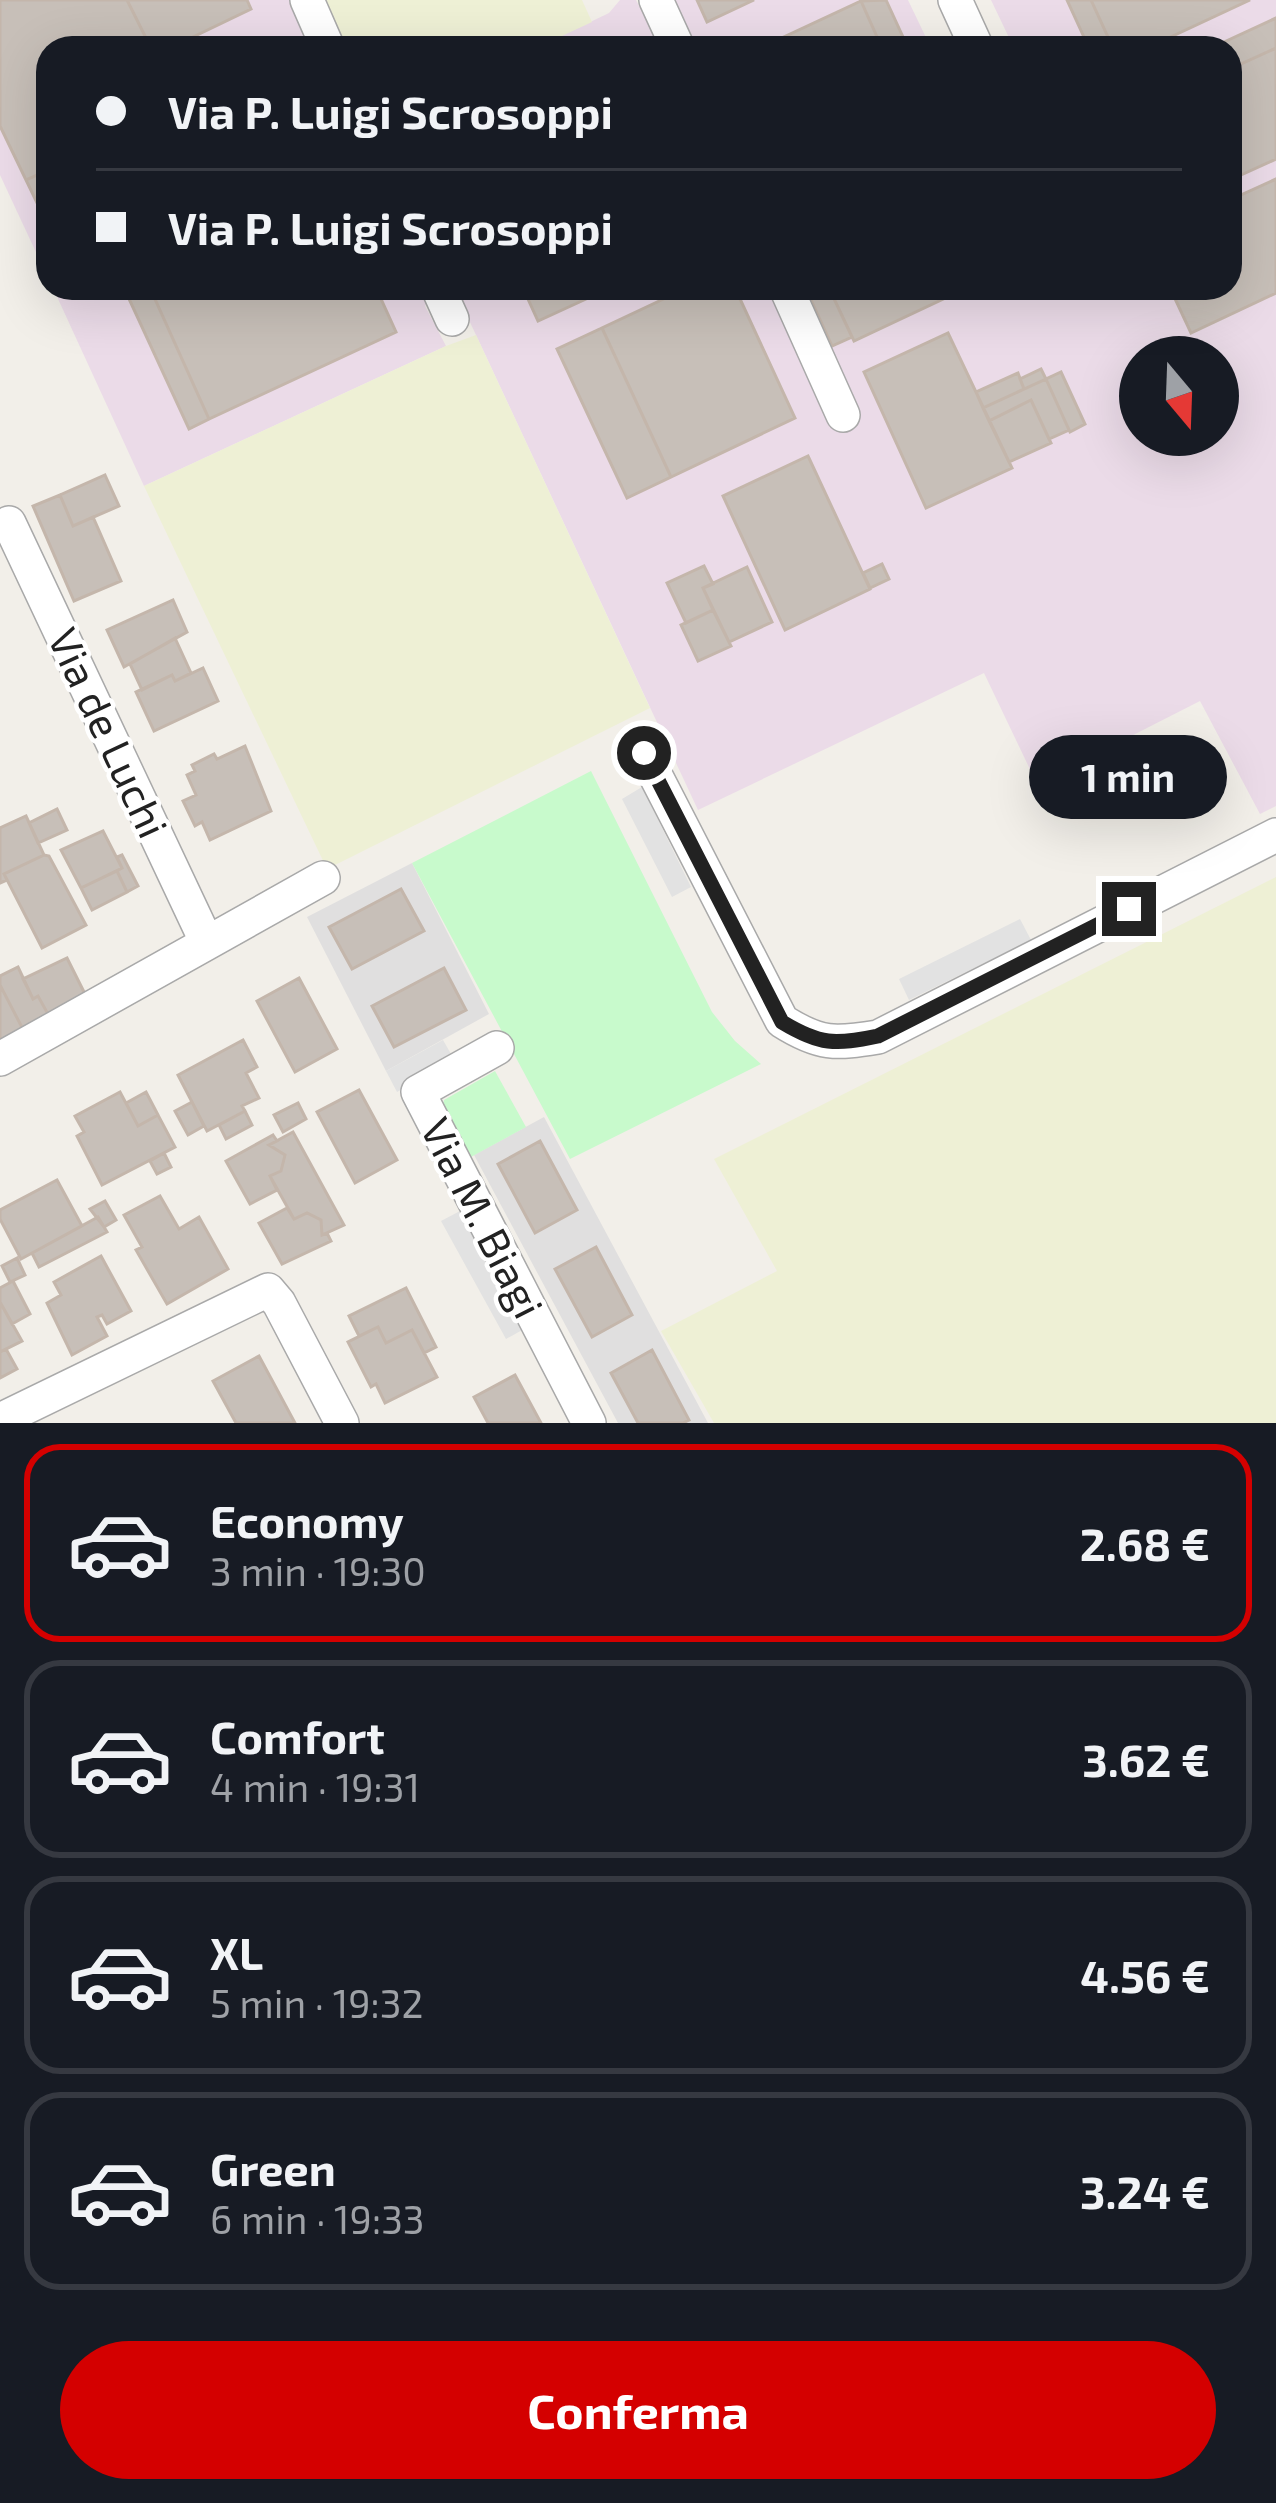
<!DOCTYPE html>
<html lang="it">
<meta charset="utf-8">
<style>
body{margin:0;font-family:"Exo 2",sans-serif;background:#242831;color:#f1f3f6;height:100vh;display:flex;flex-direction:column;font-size:45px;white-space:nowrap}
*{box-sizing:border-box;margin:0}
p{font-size:39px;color:#9ea1a6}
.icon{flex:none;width:66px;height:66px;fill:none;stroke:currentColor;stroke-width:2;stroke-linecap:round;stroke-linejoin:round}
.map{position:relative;height:1423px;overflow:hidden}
.details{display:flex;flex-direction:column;background:#171b24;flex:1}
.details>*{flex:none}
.guide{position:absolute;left:36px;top:36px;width:1206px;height:264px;border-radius:36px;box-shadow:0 12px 48px #0002;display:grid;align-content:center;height:264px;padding:0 60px;background:#171b24}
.needle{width:78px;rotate:161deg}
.fabs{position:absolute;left:1119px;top:336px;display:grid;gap:24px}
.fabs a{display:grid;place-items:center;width:120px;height:120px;border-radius:50%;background:#171b24;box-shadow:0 12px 48px #0002;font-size:60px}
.end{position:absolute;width:54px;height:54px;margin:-27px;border:15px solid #222;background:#fff;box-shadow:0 0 0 6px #fff}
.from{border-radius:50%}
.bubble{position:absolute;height:84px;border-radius:42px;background:#171b24;box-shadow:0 12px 48px #0002;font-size:39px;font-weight:700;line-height:84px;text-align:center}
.guide b{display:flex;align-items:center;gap:42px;height:114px;font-size:45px}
.guide b+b{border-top:3px solid #363941}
.guide i{width:30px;height:30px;background:#f1f3f6}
ul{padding:21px 0 0;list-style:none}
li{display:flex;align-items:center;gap:36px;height:198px;margin:0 24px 18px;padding:0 36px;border:6px solid #363941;border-radius:36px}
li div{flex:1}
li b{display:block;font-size:45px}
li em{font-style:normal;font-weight:700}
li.current{border-color:#d40000}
li>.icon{width:108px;height:108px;stroke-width:1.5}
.primary-button{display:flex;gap:24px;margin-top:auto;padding:24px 60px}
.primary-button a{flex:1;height:138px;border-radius:72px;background:#d40000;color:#fff;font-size:48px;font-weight:700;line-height:138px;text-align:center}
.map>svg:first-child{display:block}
</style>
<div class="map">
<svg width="1276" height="1423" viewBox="0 0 1276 1423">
<rect width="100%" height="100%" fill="#f2efe9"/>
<path fill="#e0dfdf" d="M412 863 489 1014 386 1071 307 917Z
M544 1117 708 1423H618L474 1155Z"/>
<path fill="#ebdbe8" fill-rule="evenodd" d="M0 0H291L314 48H48V278L0 175Z
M620 0H636L661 48H536L609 13Z
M669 0H908L931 48H691Z
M991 0H1276V806L1260 814 1200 701 1037 784 984 673 698 810 454 288H1230V48H1014ZM1140 357H1218V435H1140Z
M53 288H425L430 298 425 306 446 346 144 486Z"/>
<path fill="#eef0d5" d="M324 0H582L592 22 536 48H344Z
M476 335 650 708 327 869 144 486 446 346Z
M1276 877V1423H714L661 1331 777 1271 714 1159Z"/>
<path fill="#c8facc" d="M591 771 712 1012 735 1041 761 1064 570 1159 412 863Z
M495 1071 526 1127 469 1158 442 1109 444 1100Z"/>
<path fill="#e2e2e2" d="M642 787 691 887 672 897 622 799Z
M1020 919 1031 940 909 1000 899 979Z
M443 1040 455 1061 397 1092 386 1071Z
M460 1211 524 1329 506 1339 441 1221Z"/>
<path fill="#c7bfb8" stroke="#c4b6ab" stroke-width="3" d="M0 0H127L151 48H48V170L26 180 0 126Z
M127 0H247L251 9 170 48H151Z
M697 0H754L707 22Z
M886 0 908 48H882L861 1Z
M1067 0H1091L1113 48H1089Z
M1091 0H1250L1147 48H1113Z
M861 1 882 48H760Z
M1276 18V48L1230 69V48H1211Z
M1276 48V159L1230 180V69Z
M48 170V203L39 207 26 180Z
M1276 179V293L1191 333 1170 288H1230V200Z
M124 288H150L209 419 189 429Z
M150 288H376L396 332 209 419Z
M523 288H610L538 321Z
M687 288H735L795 418 671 477 602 328Z
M813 288H829L852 337 832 346 807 291Z
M829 288H956L958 292 854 341Z
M602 328 671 477 627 498 557 349Z
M948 333 1012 468 926 508 864 372Z
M1041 369 1046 379 1024 389 1020 379Z
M1061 372 1085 424 1070 432 1046 379Z
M1018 373 1024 389 983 408 976 392Z
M1046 379 1069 430 1049 439 1031 400 989 421 983 408Z
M1031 400 1051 443 1009 462 989 421Z
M808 456 870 589 785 630 723 496Z
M105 475 119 506 73 526 60 495Z
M60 495 73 526 93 517 121 581 74 601 33 506Z
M882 564 889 579 870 588 863 573Z
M704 566 713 584 703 588 713 610 686 623 667 583Z
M747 567 772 622 729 642 703 588Z
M173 600 187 632 124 667 107 630Z
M713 610 731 646 698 661 681 625Z
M175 638 191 673 175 681 172 675 142 690 130 664Z
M203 668 218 701 154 731 136 692 172 675 175 681Z
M245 746 271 811 210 840 202 822 195 826 183 801 196 795 187 775 195 771 192 765 214 754 217 759Z
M57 809 67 830 38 843 29 823Z
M26 816 44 855 4 874 7 880 0 883V828Z
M103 831 122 868 81 888 61 850Z
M44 855 49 856 86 925 42 948 4 874Z
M122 855 138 886 127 892 117 871 122 868 117 857Z
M117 871 127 892 92 910 81 888Z
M401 889 424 931 352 969 329 927Z
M67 958 90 1004 54 1025 38 996 33 999 23 979Z
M18 967 33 999 38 996 54 1025 28 1039 0 985V976Z
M444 968 466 1010 394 1047 372 1006Z
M299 978 337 1049 295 1072 257 1001Z
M0 985 28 1039 0 1055Z
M243 1040 257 1067 246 1073 259 1098 242 1106 245 1111 207 1131 178 1075Z
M359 1090 397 1160 355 1183 317 1112Z
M120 1092 138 1126 158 1115 175 1147 102 1185 77 1136 84 1132 75 1116Z
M146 1092 158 1115 138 1126 126 1103Z
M192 1102 204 1126 188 1135 175 1111Z
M298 1103 306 1119 283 1132 274 1115Z
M245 1111 252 1125 226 1139 219 1125Z
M293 1132 344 1225 322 1235 321 1220 307 1213 294 1219 270 1176 281 1171 285 1155 269 1145Z
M273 1135 277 1141 269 1145 285 1155 281 1171 270 1176 277 1190 250 1204 226 1161Z
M540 1141 577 1210 535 1233 498 1164Z
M164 1153 171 1167 157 1174 150 1161Z
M57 1180 82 1226 21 1259 0 1219V1210Z
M160 1196 179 1229 199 1217 228 1269 167 1304 136 1250 142 1247 124 1215Z
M105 1201 116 1220 104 1227 90 1209Z
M287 1208 294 1219 307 1213 321 1220 322 1235 327 1233 331 1241 282 1264 259 1223Z
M98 1217 107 1232 39 1267 32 1253Z
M596 1247 632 1315 592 1337 555 1269Z
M101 1256 131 1311 107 1324 102 1315 97 1317 107 1336 72 1355 47 1303 61 1295 54 1282Z
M17 1258 25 1275 10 1282 2 1266Z
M13 1281 30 1314 12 1324 0 1302V1288Z
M406 1288 436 1347 424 1353 412 1330 386 1343 378 1327 359 1336 349 1316Z
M0 1302 22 1341 0 1352Z
M378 1327 386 1343 412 1330 437 1377 385 1403 376 1384 371 1387 348 1342Z
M6 1349 17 1369 0 1378V1352Z
M652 1350 689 1420 683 1423H638L611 1373Z
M259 1356 295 1423H236L213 1381Z
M515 1375 541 1423H488L474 1397Z"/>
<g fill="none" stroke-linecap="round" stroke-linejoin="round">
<g stroke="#a9a9a9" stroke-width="36">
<path id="street" d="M307 0 328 48
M656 0 678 48
M955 0 977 48
M438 288 452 319
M786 288 843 415
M9 523 207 943
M644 753 782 1021C820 1045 835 1044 878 1037L1276 835
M497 1048 418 1092 589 1423
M0 1059 323 878
M0 1420 268 1290 279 1303 342 1423"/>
</g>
<use href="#street" stroke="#fff" stroke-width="33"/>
</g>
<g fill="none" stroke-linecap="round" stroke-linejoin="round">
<path stroke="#222" stroke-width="15" d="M644 753 782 1022C820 1045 835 1045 878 1036L1129 909"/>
</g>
<g text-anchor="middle" stroke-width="9" stroke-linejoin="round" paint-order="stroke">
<g font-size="42" fill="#222" stroke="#fff">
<text transform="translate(108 733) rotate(65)" y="15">Via de Luchi</text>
<text transform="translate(482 1218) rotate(63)" y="15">Via M. Biagi</text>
</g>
</g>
</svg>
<div class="fabs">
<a><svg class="needle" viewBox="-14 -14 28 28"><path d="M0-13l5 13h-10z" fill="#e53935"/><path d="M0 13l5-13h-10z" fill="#9ea1a6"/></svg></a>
</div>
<i class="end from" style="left:644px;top:753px"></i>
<i class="end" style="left:1129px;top:909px"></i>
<div class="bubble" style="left:1029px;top:735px;width:198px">1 min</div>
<div class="guide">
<b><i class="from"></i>Via P. Luigi Scrosoppi</b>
<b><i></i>Via P. Luigi Scrosoppi</b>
</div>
</div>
<section class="details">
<ul>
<li class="current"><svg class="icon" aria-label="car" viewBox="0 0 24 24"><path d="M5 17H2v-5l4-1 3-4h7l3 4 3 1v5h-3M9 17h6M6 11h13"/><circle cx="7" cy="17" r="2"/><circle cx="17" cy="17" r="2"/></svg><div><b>Economy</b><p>3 min · 19:30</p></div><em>2.68 €</em></li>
<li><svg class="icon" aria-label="car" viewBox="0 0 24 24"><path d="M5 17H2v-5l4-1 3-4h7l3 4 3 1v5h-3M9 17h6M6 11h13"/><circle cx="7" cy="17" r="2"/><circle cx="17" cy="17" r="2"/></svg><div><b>Comfort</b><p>4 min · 19:31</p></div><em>3.62 €</em></li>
<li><svg class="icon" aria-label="car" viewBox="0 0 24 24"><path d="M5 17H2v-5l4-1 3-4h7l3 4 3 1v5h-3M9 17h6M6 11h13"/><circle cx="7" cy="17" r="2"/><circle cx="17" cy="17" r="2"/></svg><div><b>XL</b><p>5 min · 19:32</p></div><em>4.56 €</em></li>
<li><svg class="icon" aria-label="car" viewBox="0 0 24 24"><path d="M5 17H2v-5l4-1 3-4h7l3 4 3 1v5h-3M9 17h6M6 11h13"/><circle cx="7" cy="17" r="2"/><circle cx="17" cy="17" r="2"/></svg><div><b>Green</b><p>6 min · 19:33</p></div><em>3.24 €</em></li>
</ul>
<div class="primary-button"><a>Conferma</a></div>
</section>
